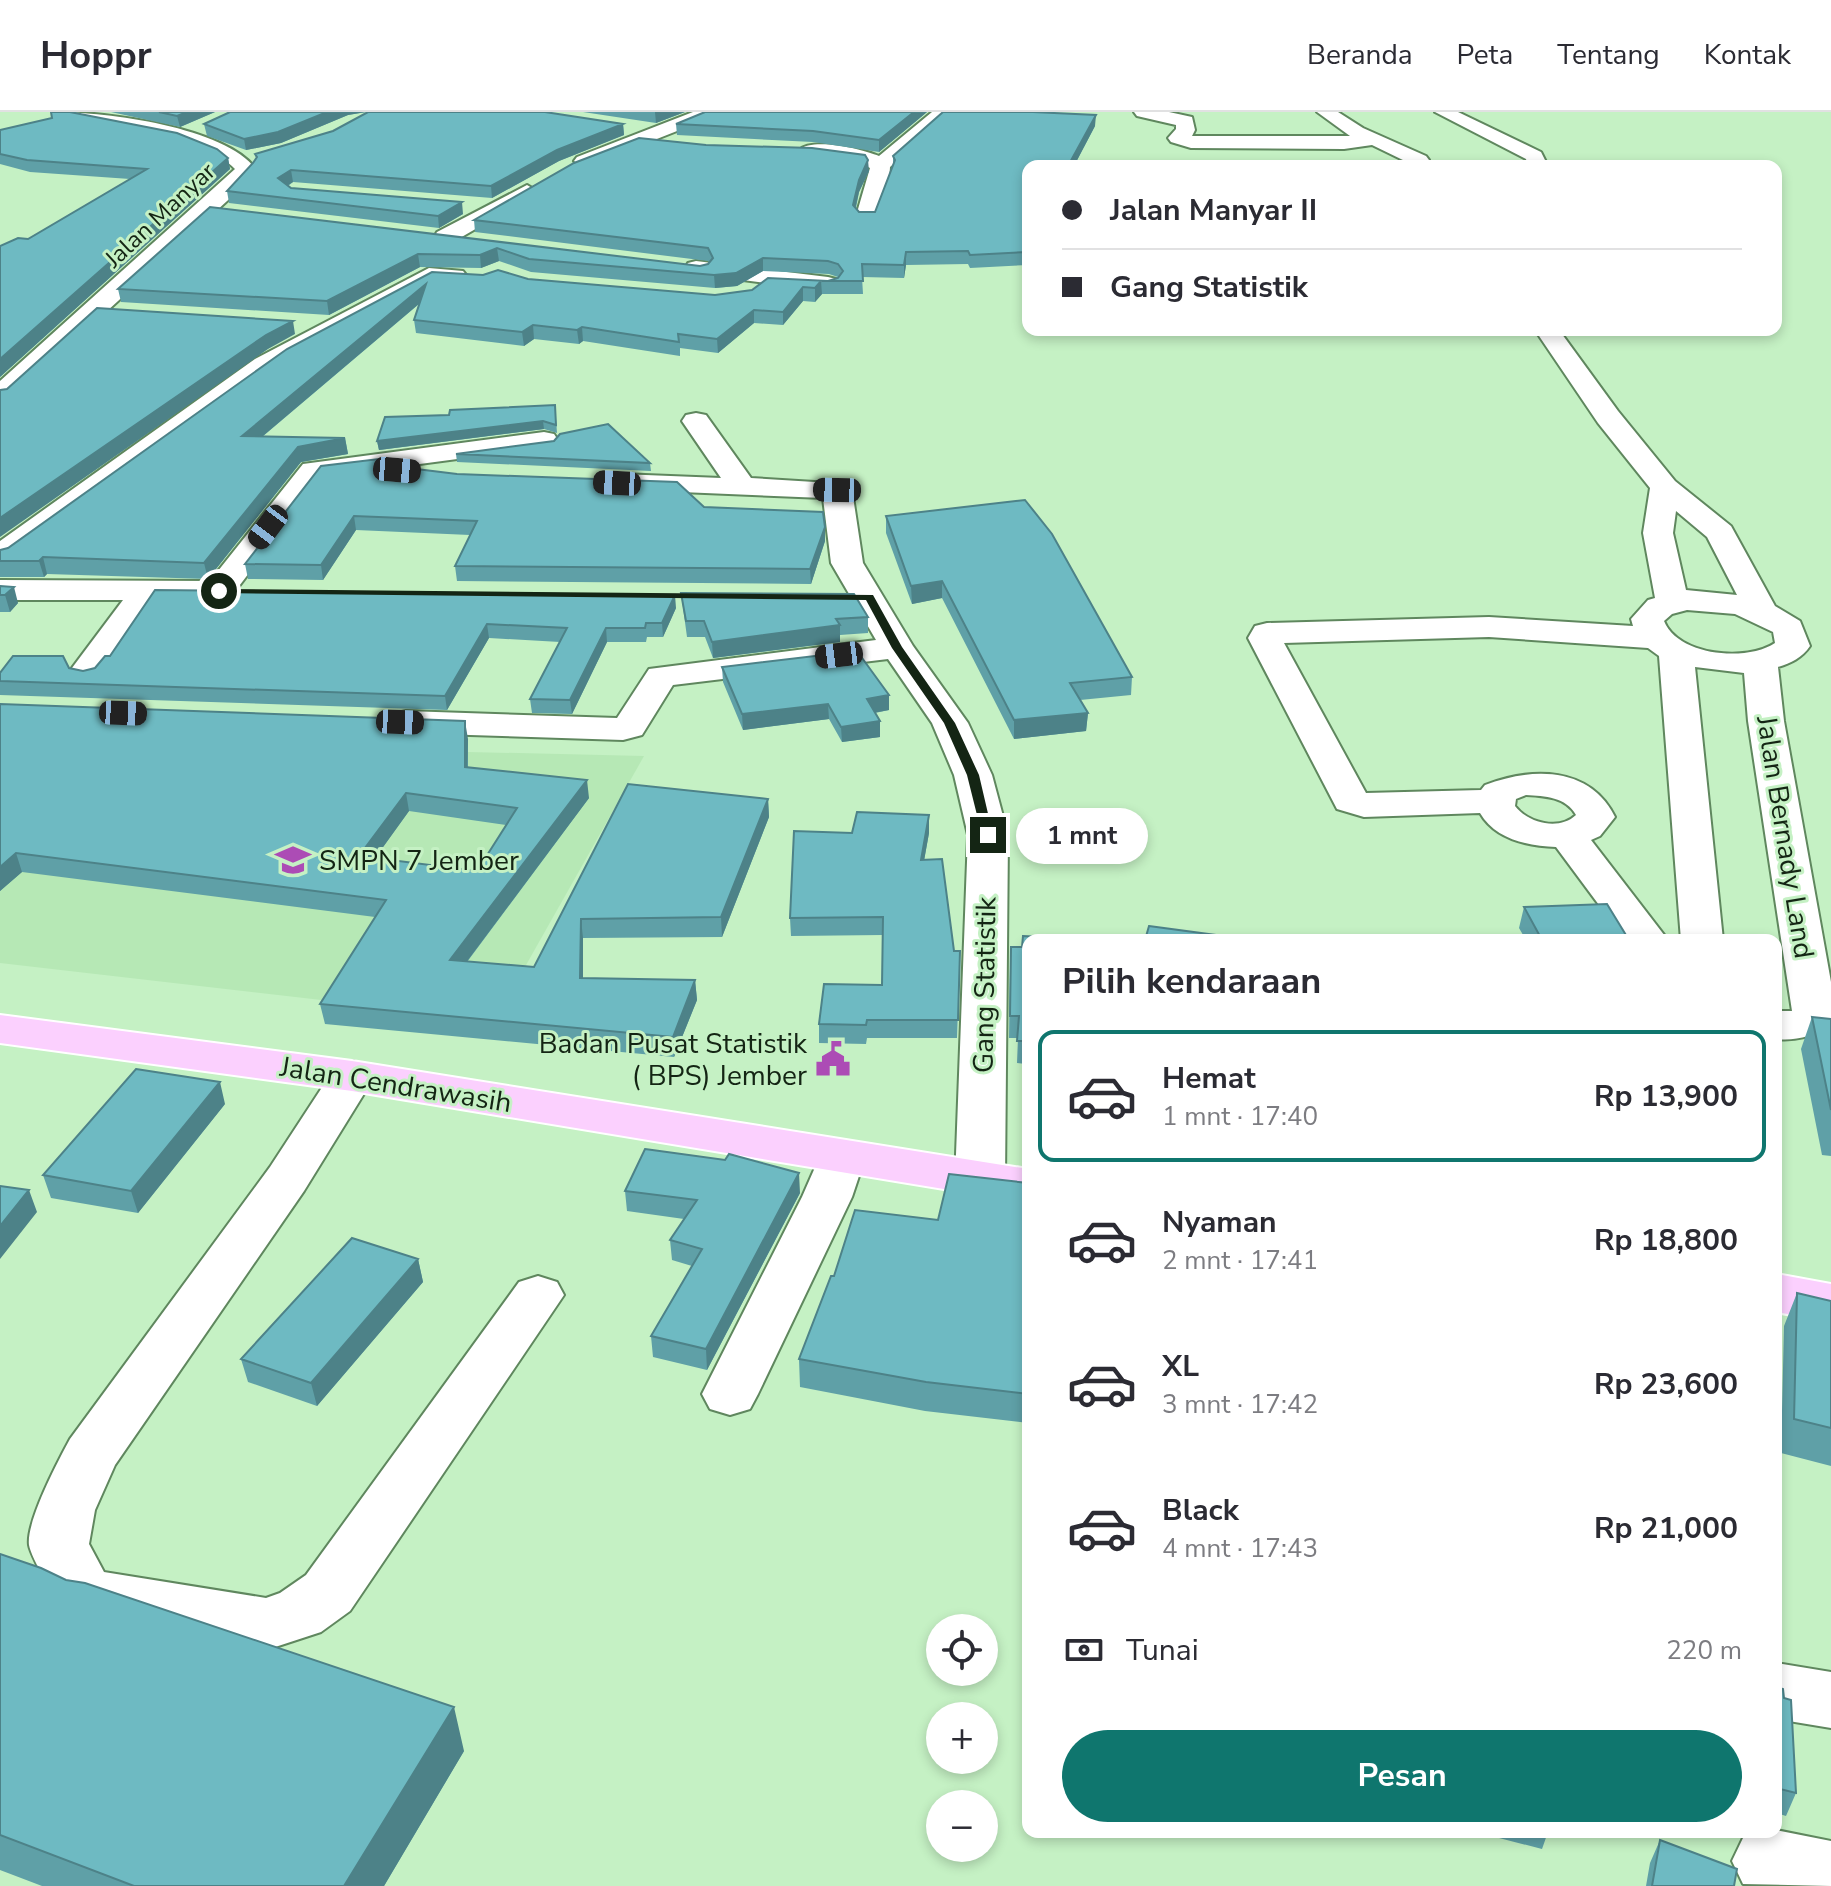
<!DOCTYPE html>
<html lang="id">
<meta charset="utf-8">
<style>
body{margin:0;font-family:"Nunito Sans",sans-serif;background:#f2f2f3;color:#2b2b33;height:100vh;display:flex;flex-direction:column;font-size:30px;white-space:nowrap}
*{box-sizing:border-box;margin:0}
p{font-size:26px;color:#7c7c81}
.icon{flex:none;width:44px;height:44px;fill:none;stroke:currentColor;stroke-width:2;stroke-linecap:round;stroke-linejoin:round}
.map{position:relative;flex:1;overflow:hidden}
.side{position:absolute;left:1022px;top:822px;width:760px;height:904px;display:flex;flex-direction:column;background:#fff;border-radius:16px;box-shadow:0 4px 12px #0003}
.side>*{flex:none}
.top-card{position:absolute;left:1022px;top:48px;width:760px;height:176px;border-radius:16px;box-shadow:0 4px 12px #0003;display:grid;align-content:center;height:176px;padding:0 40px;background:#fff}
.controls{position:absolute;left:926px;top:1502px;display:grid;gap:16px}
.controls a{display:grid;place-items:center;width:72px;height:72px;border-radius:50%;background:#fff;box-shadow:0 4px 12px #0003;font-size:40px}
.end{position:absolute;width:36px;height:36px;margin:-18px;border:10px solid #142514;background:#fff;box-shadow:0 0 0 4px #fff}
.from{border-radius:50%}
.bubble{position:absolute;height:56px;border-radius:28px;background:#fff;box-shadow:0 4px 12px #0003;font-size:26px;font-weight:700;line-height:56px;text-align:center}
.car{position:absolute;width:24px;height:48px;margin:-24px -12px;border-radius:10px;box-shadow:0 0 6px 2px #0007;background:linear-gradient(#222 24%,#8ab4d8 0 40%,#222 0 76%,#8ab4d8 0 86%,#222 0)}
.top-card b{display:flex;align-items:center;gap:28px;height:76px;font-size:30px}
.top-card b+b{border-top:2px solid #e1e1e2}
.top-card i{width:20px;height:20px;background:#2b2b33}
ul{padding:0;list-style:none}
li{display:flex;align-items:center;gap:24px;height:132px;margin:0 16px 12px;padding:0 24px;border:4px solid transparent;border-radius:16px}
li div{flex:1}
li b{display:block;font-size:30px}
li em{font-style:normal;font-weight:700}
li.active{border-color:#0f766e}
li>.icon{width:72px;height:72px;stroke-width:1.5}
h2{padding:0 40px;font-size:36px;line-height:96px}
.pay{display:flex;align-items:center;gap:20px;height:88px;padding:0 40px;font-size:30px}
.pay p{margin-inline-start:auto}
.primary-button{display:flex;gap:16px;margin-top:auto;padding:16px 40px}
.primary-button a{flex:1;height:92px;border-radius:48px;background:#0f766e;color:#fff;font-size:32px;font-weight:700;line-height:92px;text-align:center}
header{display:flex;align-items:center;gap:48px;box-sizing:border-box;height:112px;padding:0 40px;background:#fff;border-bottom:2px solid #e1e1e2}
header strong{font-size:38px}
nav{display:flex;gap:44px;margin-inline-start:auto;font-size:28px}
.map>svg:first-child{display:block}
</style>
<header>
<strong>Hoppr</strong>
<nav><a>Beranda</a><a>Peta</a><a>Tentang</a><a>Kontak</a></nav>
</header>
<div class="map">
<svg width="1831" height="1774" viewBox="0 0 1831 1774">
<rect width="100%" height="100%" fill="#c5f1c4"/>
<path fill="#b6e8b5" d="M0 629 644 644 495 908 0 851Z"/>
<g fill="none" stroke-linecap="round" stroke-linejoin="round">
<g stroke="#5f875e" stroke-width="4">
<path id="minor" d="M56 0C106 0 225 15 256 57L239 78 9 289 0 291V269L235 57C206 25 108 13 65 5Z
M693 0H718L715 4 591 53 584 55 574 49 577 45Z
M932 0H952L890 55 889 70 875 109H859L856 104 870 56C850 44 813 51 799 38 813 25 862 37 879 44Z
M1134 0H1169L1192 5 1195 18 1192 24H1350L1317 0H1338L1363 16 1426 44 1429 48 1424 54H1404L1407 50 1372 33 1344 37 1191 36 1171 30 1168 26 1176 17V13L1137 4Z
M1435 0H1458L1541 40 1548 54H1528L1526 47Z
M527 73 537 79 534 83 453 130H437L434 125 437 120Z
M696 149 828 165 836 167 840 172 836 177 828 179 688 161 685 156 688 151Z
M429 156 463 159 467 164 463 169 433 170 273 257 11 450 0 452V429L255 247Z
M1535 218H1559L1618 299 1675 369 1731 414 1775 494 1800 509 1810 534C1802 546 1791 551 1778 555L1784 609 1831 870V914C1812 924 1797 929 1776 927V899H1792L1748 609 1744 561 1695 555 1723 828H1681L1659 544 1648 536 1489 525 1284 531 1366 681 1481 678 1485 673C1532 655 1590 654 1615 705L1600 724 1591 728 1668 828H1625L1556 735C1527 734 1495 727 1480 701L1364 705 1337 697 1248 526 1255 514 1267 511 1489 505 1633 514 1631 507 1648 488 1655 486 1643 421 1650 376 1598 311ZM1676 399 1707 425 1737 483 1686 478 1673 421ZM1687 498 1735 502 1773 520 1775 531C1747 550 1678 544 1664 509L1672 502ZM1526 683C1545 684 1566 685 1576 703 1559 719 1528 711 1515 694L1516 687Z
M696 301 706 303 751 366 847 372 852 378 863 451 913 534 968 611 992 663 1008 723 1005 1069 997 1081 980 1086 963 1081 955 1069 968 723 954 663 932 611 888 547 673 573 642 623 623 628 406 621 393 618 388 610 393 602 406 599 617 606 649 557 876 528 831 451 823 386 610 377 605 371 610 365 620 362 721 366 682 309 686 303Z
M544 320 554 322 558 328 554 334 322 365 230 486 219 489 156 488 98 567 86 570 74 567 69 560 123 488H0V468L210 469 303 352Z
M352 949 368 954 375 964 304 1079 115 1353 95 1398 89 1432 104 1460 266 1486 280 1481 306 1463 519 1170 538 1164 557 1170 564 1183 350 1499 321 1520 266 1538 85 1509 63 1501C56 1487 31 1446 29 1433 26 1410 58 1349 70 1327L270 1055 336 954Z
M841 1030 858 1035 865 1046 852 1085 758 1282 750 1297 730 1303 710 1297 702 1282 802 1085 824 1035Z
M1776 1551 1831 1560V1616L1776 1607Z
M1776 1718 1831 1729V1774L1743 1772 1732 1749 1743 1726Z"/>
</g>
<g stroke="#fff" stroke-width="4">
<path id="major" d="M0 903 352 949 1028 1057V1091L352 979 0 931Z
M1776 1162 1831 1172V1210L1776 1200Z"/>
</g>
<use href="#minor" fill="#fff" fill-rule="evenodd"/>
<use href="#major" fill="#fbd0fe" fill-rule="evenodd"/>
</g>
<path fill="#5fa0a7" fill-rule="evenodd" d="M111 0H215L180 15Z
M230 0H366L348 3 281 31 246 38 207 24 204 12Z
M583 0H685L656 11Z
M705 0H927L879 40 813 30 677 23 676 12Z
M623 12 624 23 559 49 492 86 293 70 288 74 291 76 463 102 439 116 229 91 227 79 253 51 256 47 255 42 333 19Z
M1095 14 1074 54H1028V153L970 156 968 152 906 153 904 166 862 165 863 182H822L815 190 803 189 783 213 754 211 718 241 680 236V244L583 229 579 232 534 227 524 234 416 221 414 208 419 192 262 325 345 326 348 342 301 350 208 467 47 462 44 465H0V438L8 436 432 160 715 183 828 169 838 165 829 162 763 159 737 174 715 176 531 160 499 149 481 156 420 155 329 203 121 190 118 177 210 95 700 154 708 152 709 150 708 149 475 120 474 108 869 59 859 80 856 96 859 100H875L893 53V44Z
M0 18 228 46 230 57 0 265V134L28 127 130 67 30 60 0 52Z
M555 293 557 321 544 317 379 338 377 329Z
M554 329 650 351 651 359 457 350 456 342Z
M384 353 704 395 825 415V429L811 472 457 469 455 454 470 423 356 418 323 468 248 467 245 452Z
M886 404 1132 565 1131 583 1080 588 1088 601 1086 619 1014 627 942 486 912 492 886 421Z
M0 474 18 491 10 500H0Z
M681 481 868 505V521L840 523V530L713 546 705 525H687Z
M676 496 663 525H647L646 530H607L572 602 532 601 530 587 560 530 489 526 447 598 0 583V569L69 556 83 559 95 556 105 544Z
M722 555 889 598 875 601 880 625 842 630 829 607 743 618 723 570Z
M0 592 468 627V655L589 686 467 850 534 855 628 672 768 687 769 705 722 825 583 826V866L695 868 697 888 674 945 325 912 320 892 375 805 22 760 0 779ZM409 699 506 713 477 759 375 746Z
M852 721H929L924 748 954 839H960L957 926H867L866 932 819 931V912L882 873 883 823 791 824 790 806Z
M1524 795 1629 828H1526L1519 816Z
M1028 828V983L1026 952 1017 951 1018 926H1009L1010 857 1022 835Z
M1812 905 1831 907V1044L1822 1043 1801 937Z
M225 992 138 1101 51 1086 43 1063Z
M1028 1071V1311L925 1299 800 1275 799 1247 834 1164 938 1108Z
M625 1079 800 1081 707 1258 653 1245 651 1224 692 1154 672 1148 670 1128 684 1107 627 1099Z
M418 1147 423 1170 317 1294 248 1270 241 1247Z
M1797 1181 1831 1189V1354L1781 1341 1784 1214Z
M0 1442 66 1468 464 1639 384 1774H42L0 1758Z
M1776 1575 1796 1681 1786 1704 1776 1701Z
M1476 1720H1548L1542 1737Z
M1660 1728 1734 1774H1646L1650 1751Z"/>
<path fill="#4d8288" d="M187 0H215L180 15 177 4Z
M327 0H366L348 3 281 31 246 38 244 27Z
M655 0H685L656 11Z
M914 0H927L879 40V28Z
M1096 3 1095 14 1074 54H1068Z
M623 12 624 23 559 49 492 86 491 74 557 38Z
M228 46 230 57 0 265V247Z
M868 48 869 59 859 80 853 106V93L859 68Z
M291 58 293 70 280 78 278 66Z
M462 90 463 102 439 116 438 104Z
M497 136 499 149 481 156 480 143Z
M906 140V153L904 166V153Z
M418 142 420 155 329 203 327 189Z
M763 146V159L737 174 715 176 714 163Z
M821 169 822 182 815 190V176Z
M426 172 427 185 245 339 242 324Z
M803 175V189L783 213V200Z
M754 198V211L718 241 717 227Z
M293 209 295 222 268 237 0 425V406L266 223Z
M533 213 534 227 524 234 522 220Z
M582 215 583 229 579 232 577 218Z
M543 309 544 317 379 338 377 329Z
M345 326 348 342 301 350 208 467 204 451 298 335Z
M354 404 356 418 323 468 321 453Z
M825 415V429L811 472 810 457Z
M43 445 47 462 44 465 39 449Z
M942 469V486L912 492 911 474Z
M14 475 18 491 10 500 5 483Z
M675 483 676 496 663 525 662 511Z
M487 512 489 526 447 598 445 584Z
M840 513V530L713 546 712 530Z
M606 516 607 530 572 602 570 588Z
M889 583V598L867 602V587Z
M828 592 829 607 743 618 742 602Z
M1088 601 1086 619 1014 627V608Z
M465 609 468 627 467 673 465 655Z
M880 609V625L842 630 841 615Z
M587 668 589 686 453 868 450 848Z
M406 681 409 699 363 763 359 744Z
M768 687 769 705 722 825 721 805Z
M929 703V721L921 766V748Z
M16 741 22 760 0 779V755Z
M581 807 583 826V886L580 866Z
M695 868 697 888 674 945 673 925Z
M220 970 225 992 138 1101 131 1079Z
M799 1061 800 1081 707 1258 706 1237Z
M29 1078 37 1100 0 1147V1114Z
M418 1147 423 1170 317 1294 311 1271Z
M454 1595 464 1639 384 1774H344Z"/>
<path fill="#6ebac2" stroke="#4d8288" stroke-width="2" fill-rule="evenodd" d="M51 0H70L177 21 217 37 228 46 0 247V134L18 126 28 127 147 57 27 48 0 42V18L52 6Z
M159 0H187L177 4Z
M230 0H327L278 20 244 27 204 12Z
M368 0H545L623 12 557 38 491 74 291 58 278 66 291 76 462 90 438 104 227 79 253 51 257 45 255 42 333 19Z
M705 0H914L879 28 813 19 676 12Z
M943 0H1033L1096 3 1068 54H1028V140L970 143 968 139 906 140 904 153 862 152 863 169H821L815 176 803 175 783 200 754 198 717 227 678 222 679 230 582 215 577 218 533 213 522 220 414 208 426 172 242 324 345 326 298 335 204 451 43 445 39 449H0V438L8 436 287 237 432 160 483 163 498 158 528 167 715 183 752 178 768 166 828 169 838 166 843 159 838 152 828 149 763 146 736 161 714 163 529 147 497 136 480 143 418 142 327 189 118 177 210 95 700 154 708 152 713 146 708 136 474 108 574 51 639 26 706 33 812 36 865 43 868 48 859 68 853 93 859 100H875L895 48 893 44Z
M97 196 293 209 266 223 0 406V278L7 277Z
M555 293 556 313 543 309 377 329 385 305 449 303 450 298Z
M608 312 650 351 456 342 554 329 560 322Z
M379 347 384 353 457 362 677 370 704 395 823 400 825 415 810 457 455 454 477 409 354 404 321 453 245 452 321 354Z
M1025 388 1052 422 1132 565 1070 571 1088 601 1014 608 942 469 911 474 886 404Z
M0 474 14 475 5 483H0Z
M155 478 675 483 662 511H646L645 516H606L570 588 530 587 567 516 487 512 445 584 0 569V561L13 544H63L69 556 83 559 95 556 105 544H110Z
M681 481 854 482 868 505 836 507 840 513 712 530 704 509H686Z
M857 539 889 583 867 587 880 609 841 615 828 592 742 602 722 555Z
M0 592 465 609V655L587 668 450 848 534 855 628 672 768 687 721 805 581 807 580 866 695 868 673 925 320 892 386 788 16 741 0 755ZM406 681 517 696 477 759 359 744Z
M857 700 929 703 921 748 942 747 954 839H960L958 908H867L866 913 819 912 824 872 882 873 883 805 790 806 794 719 852 721Z
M1607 792 1629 828H1542L1524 795Z
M1149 814 1246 827V824L1279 828H1145Z
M1023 824 1061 826V828H1028V946L1027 929H1017L1019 904H1010L1011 835H1022Z
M1812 905 1831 907V998Z
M136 957 220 970 131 1079 43 1063Z
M645 1037 725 1048 729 1042 799 1061 706 1237 651 1224 702 1137 670 1128 697 1088 625 1079Z
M949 1062 1028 1071V1282L926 1270 799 1247 831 1164H834L855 1098 938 1108Z
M0 1074 29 1078 0 1114Z
M352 1126 418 1147 311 1271 241 1247Z
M1797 1181 1831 1189V1316L1794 1307Z
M0 1442 41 1456 66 1468 85 1471 454 1595 344 1774H134L0 1723Z
M1776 1575 1783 1577 1784 1586 1791 1588 1796 1681 1776 1676Z
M1660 1728 1737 1757 1734 1774H1652Z"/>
<path fill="#142514" d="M219 477 873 483 902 535 955 611 979 663 993 723 988 727 982 723 967 663 944 611 892 536 866 488 216 481Z"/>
<defs>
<g id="school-bare" transform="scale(2.76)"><path d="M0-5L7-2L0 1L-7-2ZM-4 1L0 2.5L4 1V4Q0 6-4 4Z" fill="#ac4cb5" stroke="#c5f1c4" stroke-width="2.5" paint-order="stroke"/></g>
<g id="civic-bare" transform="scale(2.76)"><path d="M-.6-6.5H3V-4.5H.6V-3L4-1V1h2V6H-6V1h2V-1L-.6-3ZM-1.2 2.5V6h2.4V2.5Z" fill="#ac4cb5" stroke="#c5f1c4" stroke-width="2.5" paint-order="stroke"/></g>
</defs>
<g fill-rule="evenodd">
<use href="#school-bare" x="293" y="748"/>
<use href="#civic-bare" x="833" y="947"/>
</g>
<g text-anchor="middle" stroke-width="6" stroke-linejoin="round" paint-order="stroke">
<g font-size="24" fill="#142514" stroke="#c5f1c4">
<text transform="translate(160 103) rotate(-43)" y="8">Jalan Manyar</text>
</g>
<g font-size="28" fill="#142514" stroke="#c5f1c4">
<text transform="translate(1786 725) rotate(81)" y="10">Jalan Bernady Land</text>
<text transform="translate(984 873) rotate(-89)" y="10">Gang Statistik</text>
<text transform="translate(396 972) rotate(9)" y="10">Jalan Cendrawasih</text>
</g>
<g font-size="28" fill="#142514" stroke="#c5f1c4" text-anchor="start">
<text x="319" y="758">SMPN 7 Jember</text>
<text x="807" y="941" text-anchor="end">Badan Pusat Statistik<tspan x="807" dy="32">( BPS) Jember</tspan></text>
</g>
</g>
</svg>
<div class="controls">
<a><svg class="icon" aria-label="locate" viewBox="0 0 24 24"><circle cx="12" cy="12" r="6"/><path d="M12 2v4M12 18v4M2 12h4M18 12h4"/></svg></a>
<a>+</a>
<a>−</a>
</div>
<i class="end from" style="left:219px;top:479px"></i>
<i class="end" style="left:988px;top:723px"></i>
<div class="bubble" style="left:1016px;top:696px;width:132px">1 mnt</div>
<i class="car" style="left:397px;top:358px;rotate:95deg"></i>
<i class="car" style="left:617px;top:371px;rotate:273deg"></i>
<i class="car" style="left:837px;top:378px;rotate:271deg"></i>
<i class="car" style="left:268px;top:415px;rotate:217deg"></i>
<i class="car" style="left:839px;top:543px;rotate:263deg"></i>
<i class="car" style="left:123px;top:601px;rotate:92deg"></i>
<i class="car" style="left:400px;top:610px;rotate:92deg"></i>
<div class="top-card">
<b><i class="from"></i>Jalan Manyar II</b>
<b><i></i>Gang Statistik</b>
</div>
<section class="side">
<h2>Pilih kendaraan</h2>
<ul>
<li class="active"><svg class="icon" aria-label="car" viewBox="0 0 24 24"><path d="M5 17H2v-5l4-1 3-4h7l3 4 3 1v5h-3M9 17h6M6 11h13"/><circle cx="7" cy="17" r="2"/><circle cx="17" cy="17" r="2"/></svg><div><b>Hemat</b><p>1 mnt · 17:40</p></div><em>Rp 13,900</em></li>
<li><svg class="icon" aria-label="car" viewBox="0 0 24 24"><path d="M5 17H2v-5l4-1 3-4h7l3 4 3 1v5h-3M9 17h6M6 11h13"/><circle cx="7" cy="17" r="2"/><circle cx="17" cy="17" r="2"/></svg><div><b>Nyaman</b><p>2 mnt · 17:41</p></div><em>Rp 18,800</em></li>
<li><svg class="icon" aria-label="car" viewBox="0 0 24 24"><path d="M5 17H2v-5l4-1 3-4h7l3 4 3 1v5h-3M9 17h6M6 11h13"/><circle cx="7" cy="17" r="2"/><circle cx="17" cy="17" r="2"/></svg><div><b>XL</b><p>3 mnt · 17:42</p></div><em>Rp 23,600</em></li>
<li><svg class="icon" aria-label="car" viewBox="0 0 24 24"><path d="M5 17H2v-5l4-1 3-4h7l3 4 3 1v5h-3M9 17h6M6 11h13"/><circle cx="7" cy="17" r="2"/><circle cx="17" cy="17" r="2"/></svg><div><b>Black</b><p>4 mnt · 17:43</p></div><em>Rp 21,000</em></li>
</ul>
<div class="pay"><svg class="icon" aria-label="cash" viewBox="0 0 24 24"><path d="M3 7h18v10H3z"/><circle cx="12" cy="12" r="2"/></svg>Tunai<p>220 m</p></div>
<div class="primary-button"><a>Pesan</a></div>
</section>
</div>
